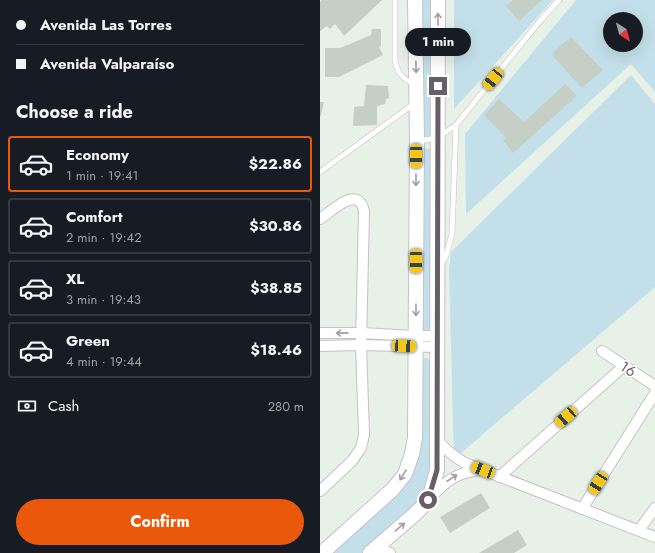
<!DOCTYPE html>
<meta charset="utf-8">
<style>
body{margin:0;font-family:Jost,sans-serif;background:#242831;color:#f1f3f6;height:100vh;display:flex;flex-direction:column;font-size:15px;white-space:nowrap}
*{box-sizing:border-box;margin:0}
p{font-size:13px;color:#9ea1a6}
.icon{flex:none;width:22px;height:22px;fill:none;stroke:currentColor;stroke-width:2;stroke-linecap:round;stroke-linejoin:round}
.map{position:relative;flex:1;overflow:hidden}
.sheet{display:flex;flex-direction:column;background:#171b24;width:320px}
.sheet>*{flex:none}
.banner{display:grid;align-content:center;height:88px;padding:0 16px;background:#171b24}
.needle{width:26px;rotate:144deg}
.tools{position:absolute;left:283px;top:12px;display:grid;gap:8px}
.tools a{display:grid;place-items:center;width:40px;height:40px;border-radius:50%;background:#171b24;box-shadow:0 4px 16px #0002;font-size:20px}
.end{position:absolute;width:18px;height:18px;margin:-9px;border:5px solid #665e68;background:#fff;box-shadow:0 0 0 2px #fff}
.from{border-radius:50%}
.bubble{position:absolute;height:28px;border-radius:14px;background:#171b24;box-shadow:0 4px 16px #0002;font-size:13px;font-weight:700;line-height:28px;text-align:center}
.car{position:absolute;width:12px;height:24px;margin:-12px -6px;border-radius:5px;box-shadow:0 0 3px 1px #0007;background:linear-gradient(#f5c518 24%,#345 0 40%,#f5c518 0 76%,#345 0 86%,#f5c518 0)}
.banner b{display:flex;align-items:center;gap:14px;height:38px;font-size:15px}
.banner b+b{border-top:1px solid #363941}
.banner i{width:10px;height:10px;background:#f1f3f6}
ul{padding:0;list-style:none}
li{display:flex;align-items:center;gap:12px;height:56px;margin:0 8px 6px;padding:0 8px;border:2px solid #363941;border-radius:4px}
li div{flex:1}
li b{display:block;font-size:15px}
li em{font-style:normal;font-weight:700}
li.current{border-color:#ea580c}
li>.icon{width:36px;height:36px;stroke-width:1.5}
h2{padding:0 16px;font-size:18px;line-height:48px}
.pay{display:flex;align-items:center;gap:10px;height:44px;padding:0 16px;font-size:15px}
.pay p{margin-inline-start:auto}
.cta{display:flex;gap:8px;margin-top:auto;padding:8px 16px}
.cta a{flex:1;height:46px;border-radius:24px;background:#ea580c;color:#fff;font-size:16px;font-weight:700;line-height:46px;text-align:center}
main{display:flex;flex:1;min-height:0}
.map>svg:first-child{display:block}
</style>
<main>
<section class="sheet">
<div class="banner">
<b><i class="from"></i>Avenida Las Torres</b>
<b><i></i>Avenida Valparaíso</b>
</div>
<h2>Choose a ride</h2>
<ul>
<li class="current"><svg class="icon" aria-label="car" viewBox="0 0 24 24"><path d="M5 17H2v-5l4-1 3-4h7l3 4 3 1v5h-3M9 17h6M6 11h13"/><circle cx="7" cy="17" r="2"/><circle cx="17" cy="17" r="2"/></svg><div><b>Economy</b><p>1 min · 19:41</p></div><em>$22.86</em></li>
<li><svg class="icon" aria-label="car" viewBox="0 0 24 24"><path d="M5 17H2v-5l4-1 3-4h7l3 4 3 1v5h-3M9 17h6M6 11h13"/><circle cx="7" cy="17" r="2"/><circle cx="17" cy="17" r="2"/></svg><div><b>Comfort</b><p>2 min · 19:42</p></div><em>$30.86</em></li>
<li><svg class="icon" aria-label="car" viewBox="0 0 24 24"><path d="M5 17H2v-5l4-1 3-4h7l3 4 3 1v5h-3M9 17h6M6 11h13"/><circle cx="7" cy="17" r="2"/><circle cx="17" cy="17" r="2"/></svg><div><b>XL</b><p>3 min · 19:43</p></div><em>$38.85</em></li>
<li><svg class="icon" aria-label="car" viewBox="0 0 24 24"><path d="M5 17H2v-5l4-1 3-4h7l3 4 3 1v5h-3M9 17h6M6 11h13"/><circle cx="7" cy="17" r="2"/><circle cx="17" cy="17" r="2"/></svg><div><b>Green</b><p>4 min · 19:44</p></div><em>$18.46</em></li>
</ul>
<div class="pay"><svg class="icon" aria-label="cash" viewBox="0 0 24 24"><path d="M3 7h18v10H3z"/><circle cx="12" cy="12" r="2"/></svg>Cash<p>280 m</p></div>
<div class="cta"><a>Confirm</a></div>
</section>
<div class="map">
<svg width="335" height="553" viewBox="0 0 335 553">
<rect width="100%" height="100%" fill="#e7f1e7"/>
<path fill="#c3dfe9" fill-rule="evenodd" d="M101 0H116L115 130 108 137 104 138 100 135Z
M134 0H233L134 109Z
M256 0H335V92L311 64 146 214 145 134ZM290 19H316V45H290Z
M311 75 335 104V287L134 459 129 270 131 252Z
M105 148 110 149 113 155 112 333 102 336 101 152Z
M106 358 112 361V457L108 488 99 503 42 553H12L87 476 99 360Z"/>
<path fill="#c6cfc5" d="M2 0H62L24 36 15 24 10 29 7 26 0 31V2Z
M193 0H222L199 21 186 6Z
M52 29H61V46L59 47 63 55 19 77H5V48H20L51 35Z
M251 37 283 70 262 88 231 54Z
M245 84 257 96 193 153 183 140 186 138 164 115 179 99 204 122Z
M46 85 68 86 69 98 66 99 65 104 57 106V125L33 126 34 107 44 106Z
M0 102H4L1 116H0Z
M161 493 170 508 130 533 120 517Z
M198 530 207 545 194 553H159Z"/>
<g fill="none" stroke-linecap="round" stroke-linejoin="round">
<g stroke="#c7c0c8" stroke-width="6">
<path id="service" d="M75 0V60C77 73 83 79 94 84
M98 141 117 138 136 125 219 22 239 0
M0 172 95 103
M121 264 126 256 132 234 136 125"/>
</g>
<g stroke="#c7c0c8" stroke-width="12">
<path id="minor" d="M0 219C12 211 38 184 44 211L41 345 44 435 41 448 32 461 0 491
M0 333H42L95 336H117
M0 346 41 345 117 347
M282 351 335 386
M117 439C125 450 133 456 145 463L335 537
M179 477 304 366
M110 498C126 481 137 472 161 470
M262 509 335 393
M319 530 335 508
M57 547 70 553"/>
</g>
<g stroke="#c9c1ca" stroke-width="16">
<path id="secondary" d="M2 553 73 489 85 474 92 454 95 438 97 141 95 0
M50 553 95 514 109 500 117 470 118 0"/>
</g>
<use href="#service" stroke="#fff" stroke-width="5"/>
<use href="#minor" stroke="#fff" stroke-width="10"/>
<use href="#secondary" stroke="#fff" stroke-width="14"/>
</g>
<defs><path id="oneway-shaft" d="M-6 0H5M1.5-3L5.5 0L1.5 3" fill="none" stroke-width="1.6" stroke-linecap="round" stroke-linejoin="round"/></defs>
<g stroke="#a39ea4">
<use href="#oneway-shaft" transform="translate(118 19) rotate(-90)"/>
<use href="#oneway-shaft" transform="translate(96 67) rotate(89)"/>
<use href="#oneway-shaft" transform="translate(96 180) rotate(90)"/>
<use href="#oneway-shaft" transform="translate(96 310) rotate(90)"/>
<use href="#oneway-shaft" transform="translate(22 333) rotate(179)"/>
<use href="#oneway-shaft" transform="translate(83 475) rotate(121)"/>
<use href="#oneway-shaft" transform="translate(132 478) rotate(-33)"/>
<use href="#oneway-shaft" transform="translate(80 527) rotate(-41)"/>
</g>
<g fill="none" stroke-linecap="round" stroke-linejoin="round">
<path stroke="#665e68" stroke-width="5" d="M108 500 117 470 118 86"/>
</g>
<g text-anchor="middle" stroke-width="3" stroke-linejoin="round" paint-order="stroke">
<g font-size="15" fill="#665e68" stroke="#fff">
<text transform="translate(308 369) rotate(33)" y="5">16</text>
</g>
</g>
</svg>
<div class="tools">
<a><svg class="needle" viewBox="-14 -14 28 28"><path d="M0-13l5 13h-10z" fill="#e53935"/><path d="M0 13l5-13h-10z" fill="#9ea1a6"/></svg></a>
</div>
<i class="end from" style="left:108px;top:500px"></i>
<i class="end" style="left:118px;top:86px"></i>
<div class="bubble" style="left:85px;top:28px;width:66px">1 min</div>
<i class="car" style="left:173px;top:79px;rotate:219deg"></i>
<i class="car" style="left:96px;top:156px;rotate:180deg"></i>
<i class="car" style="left:96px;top:261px;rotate:180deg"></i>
<i class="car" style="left:84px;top:346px;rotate:93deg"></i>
<i class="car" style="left:246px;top:417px;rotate:229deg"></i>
<i class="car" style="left:163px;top:470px;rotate:291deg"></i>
<i class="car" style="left:278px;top:483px;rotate:212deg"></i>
</div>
</main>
